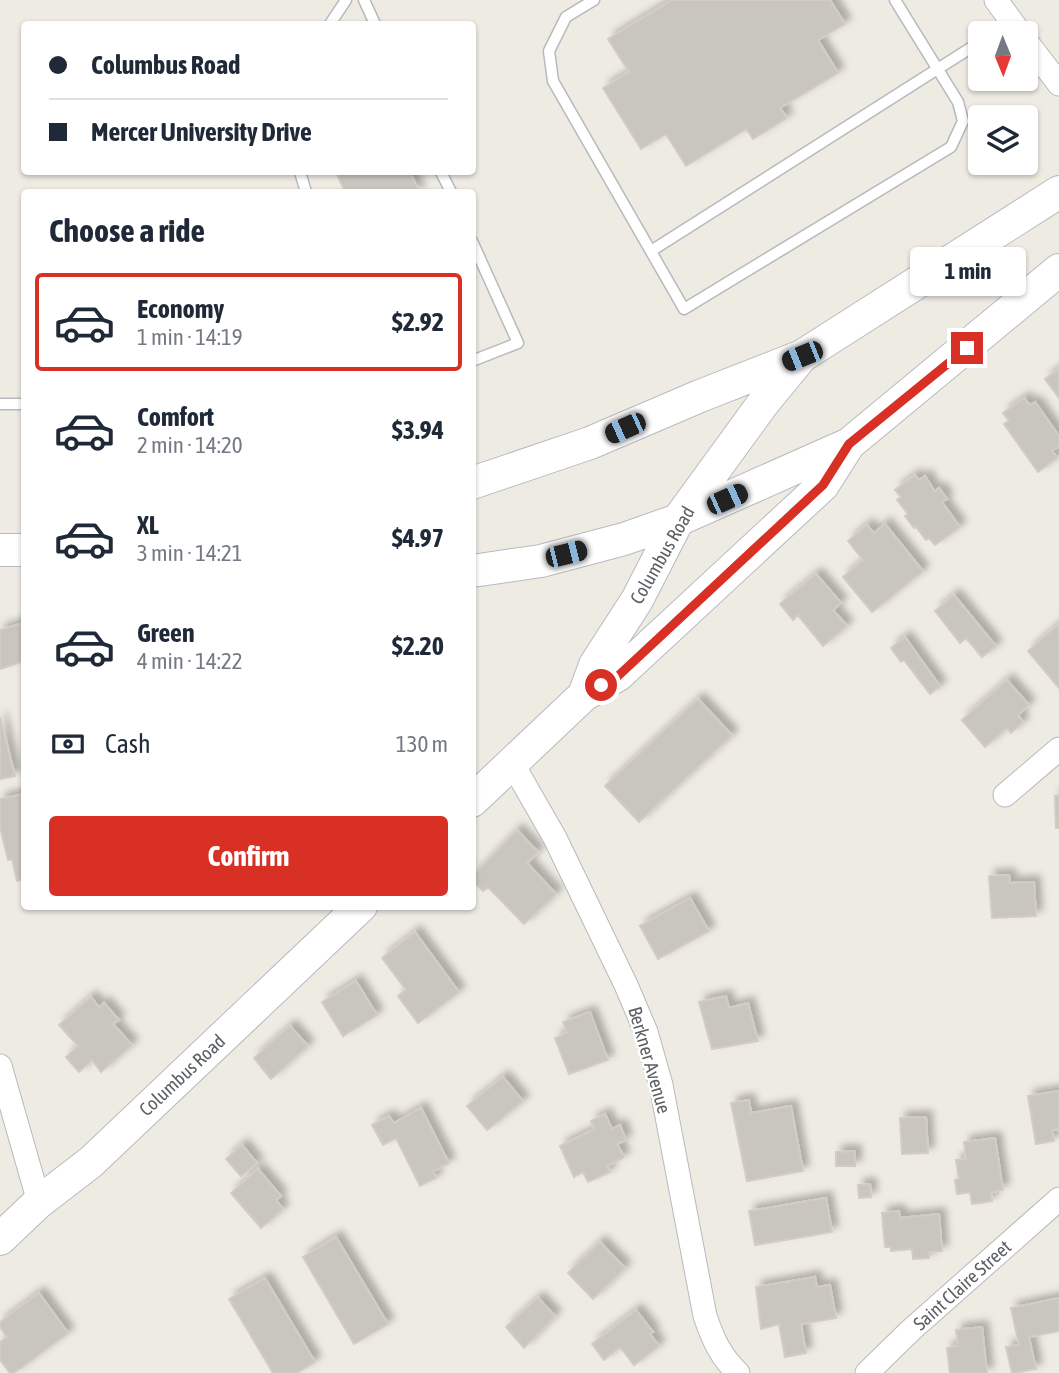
<!DOCTYPE html>
<meta charset="utf-8">
<style>
body{margin:0;font-family:"Asap Condensed",sans-serif;background:#f2f2f3;color:#1f2937;height:100vh;display:flex;flex-direction:column;font-size:26px;white-space:nowrap}
*{box-sizing:border-box;margin:0}
p{font-size:23px;color:#747a83}
.icon{flex:none;width:38px;height:38px;fill:none;stroke:currentColor;stroke-width:2;stroke-linecap:round;stroke-linejoin:round}
.map{position:relative;flex:1;overflow:hidden}
.side{position:absolute;left:21px;top:189px;width:455px;height:721px;display:flex;flex-direction:column;background:#fff;border-radius:7px;box-shadow:0 2px 5px #0004}
.side>*{flex:none}
.guide{position:absolute;left:21px;top:21px;width:455px;height:154px;border-radius:7px;box-shadow:0 2px 5px #0004;display:grid;align-content:center;height:154px;padding:0 28px;background:#fff}
.needle{width:46px;rotate:179deg}
.fabs{position:absolute;left:968px;top:21px;display:grid;gap:14px}
.fabs a{display:grid;place-items:center;width:70px;height:70px;border-radius:7px;background:#fff;box-shadow:0 2px 5px #0004;font-size:35px}
.end{position:absolute;width:32px;height:32px;margin:-16px;border:9px solid #d93025;background:#fff;box-shadow:0 0 0 4px #fff}
.from{border-radius:50%}
.bubble{position:absolute;height:49px;border-radius:7px;background:#fff;box-shadow:0 2px 5px #0004;font-size:23px;font-weight:700;line-height:49px;text-align:center}
.car{position:absolute;width:21px;height:42px;margin:-21px -10px;border-radius:9px;box-shadow:0 0 5px 2px #0007;background:linear-gradient(#222 24%,#8ab4d8 0 40%,#222 0 76%,#8ab4d8 0 86%,#222 0)}
.guide b{display:flex;align-items:center;gap:24px;height:66px;font-size:26px}
.guide b+b{border-top:2px solid #e0e1e3}
.guide i{width:18px;height:18px;background:#1f2937}
ul{padding:0;list-style:none}
li{display:flex;align-items:center;gap:21px;height:98px;margin:0 14px 10px;padding:0 14px;border:4px solid transparent;border-radius:7px}
li div{flex:1}
li b{display:block;font-size:26px}
li em{font-style:normal;font-weight:700}
li.current{border-color:#d93025}
li>.icon{width:63px;height:63px;stroke-width:1.5}
h2{padding:0 28px;font-size:32px;line-height:84px}
.pay{display:flex;align-items:center;gap:18px;height:77px;padding:0 28px;font-size:26px}
.pay p{margin-inline-start:auto}
.cta{display:flex;gap:14px;margin-top:auto;padding:14px 28px}
.cta a{flex:1;height:80px;border-radius:7px;background:#d93025;color:#fff;font-size:28px;font-weight:700;line-height:80px;text-align:center}
.map>svg:first-child{display:block}
</style>
<div class="map">
<svg width="1059" height="1373" viewBox="0 0 1059 1373">
<defs>
<filter id="shadow"><feDropShadow dx="6" dy="-6" stdDeviation="3.5" flood-color="#0004"/></filter>
</defs>
<rect width="100%" height="100%" fill="#eeebe3"/>
<path fill="#c9c6c0" stroke="#d3cdc1" stroke-width="2" filter="url(#shadow)" d="M672 0H830L845 24 818 40 838 73 780 108 787 118 753 139 746 129 686 166 666 134 641 149 603 88 629 72 608 39Z
M336 172H410L419 192H345Z
M1059 369V398L1045 379Z
M1024 398 1030 405 1035 402 1059 436V446L1052 451 1057 458 1038 472 1004 424 1009 421 1003 413Z
M915 475 919 480 925 476 935 492 939 488 947 499 942 502 960 527 935 545 929 538 926 540 916 527 914 528 905 516 908 514 897 500 901 497 895 490Z
M885 524 923 571 872 612 843 577 863 560 848 541 867 525 874 533Z
M816 574 841 603 833 610 847 626 823 646 798 615 793 620 780 604Z
M954 595 996 646 982 657 966 638 960 643 935 611Z
M20 624 24 637V661L0 669V630Z
M1059 624V688L1028 651Z
M905 637 940 686 930 694 904 660 901 662 891 648Z
M1007 680 1029 705 1018 715 1023 722 1011 733 1007 728 985 747 962 720Z
M698 699 732 735 639 822 605 786Z
M0 717 15 776 0 779Z
M24 794V879L17 881 12 859 8 860 0 827V799Z
M1055 796H1059V828H1056Z
M517 830 538 852 527 863 556 894 524 924 488 887 483 891 472 880V877Z
M1009 875 1010 883 1034 882 1036 916 992 918 989 876Z
M690 898 709 931 658 959 640 926Z
M415 932 459 992 418 1023 398 996 406 990 382 958Z
M356 981 377 1015 343 1036 322 1002Z
M726 996 729 1008 748 1003 758 1041 712 1049 699 1002Z
M91 997 99 1007 104 1003 119 1020 113 1024 132 1045 101 1072 92 1060 79 1072 66 1057 78 1046 59 1025Z
M590 1012 608 1060 569 1074 555 1038 567 1033 563 1022Z
M290 1026 308 1046 271 1079 254 1058Z
M503 1077 523 1101 487 1130 467 1106Z
M1059 1091V1129L1052 1130 1054 1141 1036 1144 1028 1096Z
M749 1100 751 1113 791 1106 803 1171 747 1181 731 1103Z
M421 1108 449 1163 433 1171 436 1178 420 1186 396 1138 383 1145 372 1125 389 1116 394 1123Z
M605 1114 612 1129 620 1125 626 1140 617 1144 624 1157 607 1166 610 1172 588 1182 583 1172 574 1177 560 1146 595 1129 591 1121Z
M926 1117 928 1153 902 1154 900 1118Z
M995 1138 1003 1190 991 1192 992 1201 972 1204 970 1192 957 1194 955 1180 959 1179 956 1160 966 1159 964 1142Z
M242 1145 257 1163 241 1176 226 1159Z
M855 1151V1166H836V1152Z
M258 1169 281 1196 276 1200 283 1209 261 1228 231 1193Z
M870 1184 871 1197 859 1198 858 1185Z
M826 1198 832 1232 755 1245 749 1211Z
M899 1211 900 1218 939 1214 942 1251 929 1252V1258L913 1259 912 1249 891 1251V1247H885L882 1213Z
M336 1237 388 1324 354 1344 303 1257Z
M600 1242 625 1268 593 1299 568 1273Z
M815 1277 817 1287 830 1285 836 1318 801 1324 806 1353 785 1357 779 1324 761 1329 756 1287Z
M265 1278 315 1362 297 1373H273L229 1299Z
M39 1293 68 1333 14 1373H10L0 1360V1342L7 1337 0 1327V1322Z
M538 1298 555 1316 524 1348 506 1327Z
M1059 1298V1331L1029 1337 1036 1369 1012 1373 1006 1347 1019 1345 1011 1308Z
M636 1310 653 1332 650 1334 659 1346 634 1365 620 1347 604 1360 592 1344Z
M982 1327 987 1373H950L947 1348 958 1346 956 1330Z"/>
<g fill="none" stroke-linecap="round" stroke-linejoin="round">
<g stroke="#b6b9be" stroke-width="13">
<path id="lane" d="M364 0 375 24
M594 0 566 17 549 51 553 81 684 309 951 147 963 121 958 102 895 0
M330 24 346 0
M993 33 1012 22
M300 172 306 192
M441 172 451 192
M472 241 518 343 472 361
M651 251 980 42
M0 404H24"/>
</g>
<g stroke="#b6b9be" stroke-width="25">
<path id="street" d="M996 0 1020 33
M1026 41 1059 84
M512 763 555 838 626 985 646 1032 661 1085 705 1316C713 1339 720 1356 738 1373
M1005 795 1059 749
M0 1066 39 1202
M867 1373 911 1330 1059 1199"/>
</g>
<g stroke="#b7bac0" stroke-width="34">
<path id="secondary" d="M472 483 590 443 700 396 802 356 1059 192
M0 550H24
M472 571 541 561 624 539 678 520 849 444 1059 270
M584 695 595 665 637 600 678 520 764 402 801 357
M472 801 584 695 618 675 823 485 849 444
M0 1239 39 1202 91 1162 361 906"/>
</g>
<use href="#lane" stroke="#fff" stroke-width="10"/>
<use href="#street" stroke="#fff" stroke-width="23"/>
<use href="#secondary" stroke="#fff" stroke-width="32"/>
</g>
<g fill="none" stroke-linecap="round" stroke-linejoin="round">
<path stroke="#d93025" stroke-width="9" d="M601 685 618 676 823 485 849 444 967 348"/>
</g>
<g text-anchor="middle" stroke-width="5" stroke-linejoin="round" paint-order="stroke">
<g font-size="19" fill="#5b6064" stroke="#fff">
<text transform="translate(662 555) rotate(-60)" y="7">Columbus Road</text>
<text transform="translate(650 1060) rotate(74)" y="7">Berkner Avenue</text>
<text transform="translate(182 1075) rotate(-43)" y="7">Columbus Road</text>
<text transform="translate(962 1285) rotate(-42)" y="7">Saint Claire Street</text>
</g>
</g>
</svg>
<div class="fabs">
<a><svg class="needle" viewBox="-14 -14 28 28"><path d="M0-13l5 13h-10z" fill="#e53935"/><path d="M0 13l5-13h-10z" fill="#747a83"/></svg></a>
<a><svg class="icon" aria-label="layers" viewBox="0 0 24 24"><path d="M12 4l9 5-9 5-9-5zM3 14l9 5 9-5"/></svg></a>
</div>
<i class="end from" style="left:601px;top:685px"></i>
<i class="end" style="left:967px;top:348px"></i>
<div class="bubble" style="left:910px;top:247px;width:116px">1 min</div>
<i class="car" style="left:802px;top:356px;rotate:248deg"></i>
<i class="car" style="left:625px;top:428px;rotate:246deg"></i>
<i class="car" style="left:727px;top:499px;rotate:66deg"></i>
<i class="car" style="left:566px;top:554px;rotate:76deg"></i>
<div class="guide">
<b><i class="from"></i>Columbus Road</b>
<b><i></i>Mercer University Drive</b>
</div>
<section class="side">
<h2>Choose a ride</h2>
<ul>
<li class="current"><svg class="icon" aria-label="car" viewBox="0 0 24 24"><path d="M5 17H2v-5l4-1 3-4h7l3 4 3 1v5h-3M9 17h6M6 11h13"/><circle cx="7" cy="17" r="2"/><circle cx="17" cy="17" r="2"/></svg><div><b>Economy</b><p>1 min · 14:19</p></div><em>$2.92</em></li>
<li><svg class="icon" aria-label="car" viewBox="0 0 24 24"><path d="M5 17H2v-5l4-1 3-4h7l3 4 3 1v5h-3M9 17h6M6 11h13"/><circle cx="7" cy="17" r="2"/><circle cx="17" cy="17" r="2"/></svg><div><b>Comfort</b><p>2 min · 14:20</p></div><em>$3.94</em></li>
<li><svg class="icon" aria-label="car" viewBox="0 0 24 24"><path d="M5 17H2v-5l4-1 3-4h7l3 4 3 1v5h-3M9 17h6M6 11h13"/><circle cx="7" cy="17" r="2"/><circle cx="17" cy="17" r="2"/></svg><div><b>XL</b><p>3 min · 14:21</p></div><em>$4.97</em></li>
<li><svg class="icon" aria-label="car" viewBox="0 0 24 24"><path d="M5 17H2v-5l4-1 3-4h7l3 4 3 1v5h-3M9 17h6M6 11h13"/><circle cx="7" cy="17" r="2"/><circle cx="17" cy="17" r="2"/></svg><div><b>Green</b><p>4 min · 14:22</p></div><em>$2.20</em></li>
</ul>
<div class="pay"><svg class="icon" aria-label="cash" viewBox="0 0 24 24"><path d="M3 7h18v10H3z"/><circle cx="12" cy="12" r="2"/></svg>Cash<p>130 m</p></div>
<div class="cta"><a>Confirm</a></div>
</section>
</div>
